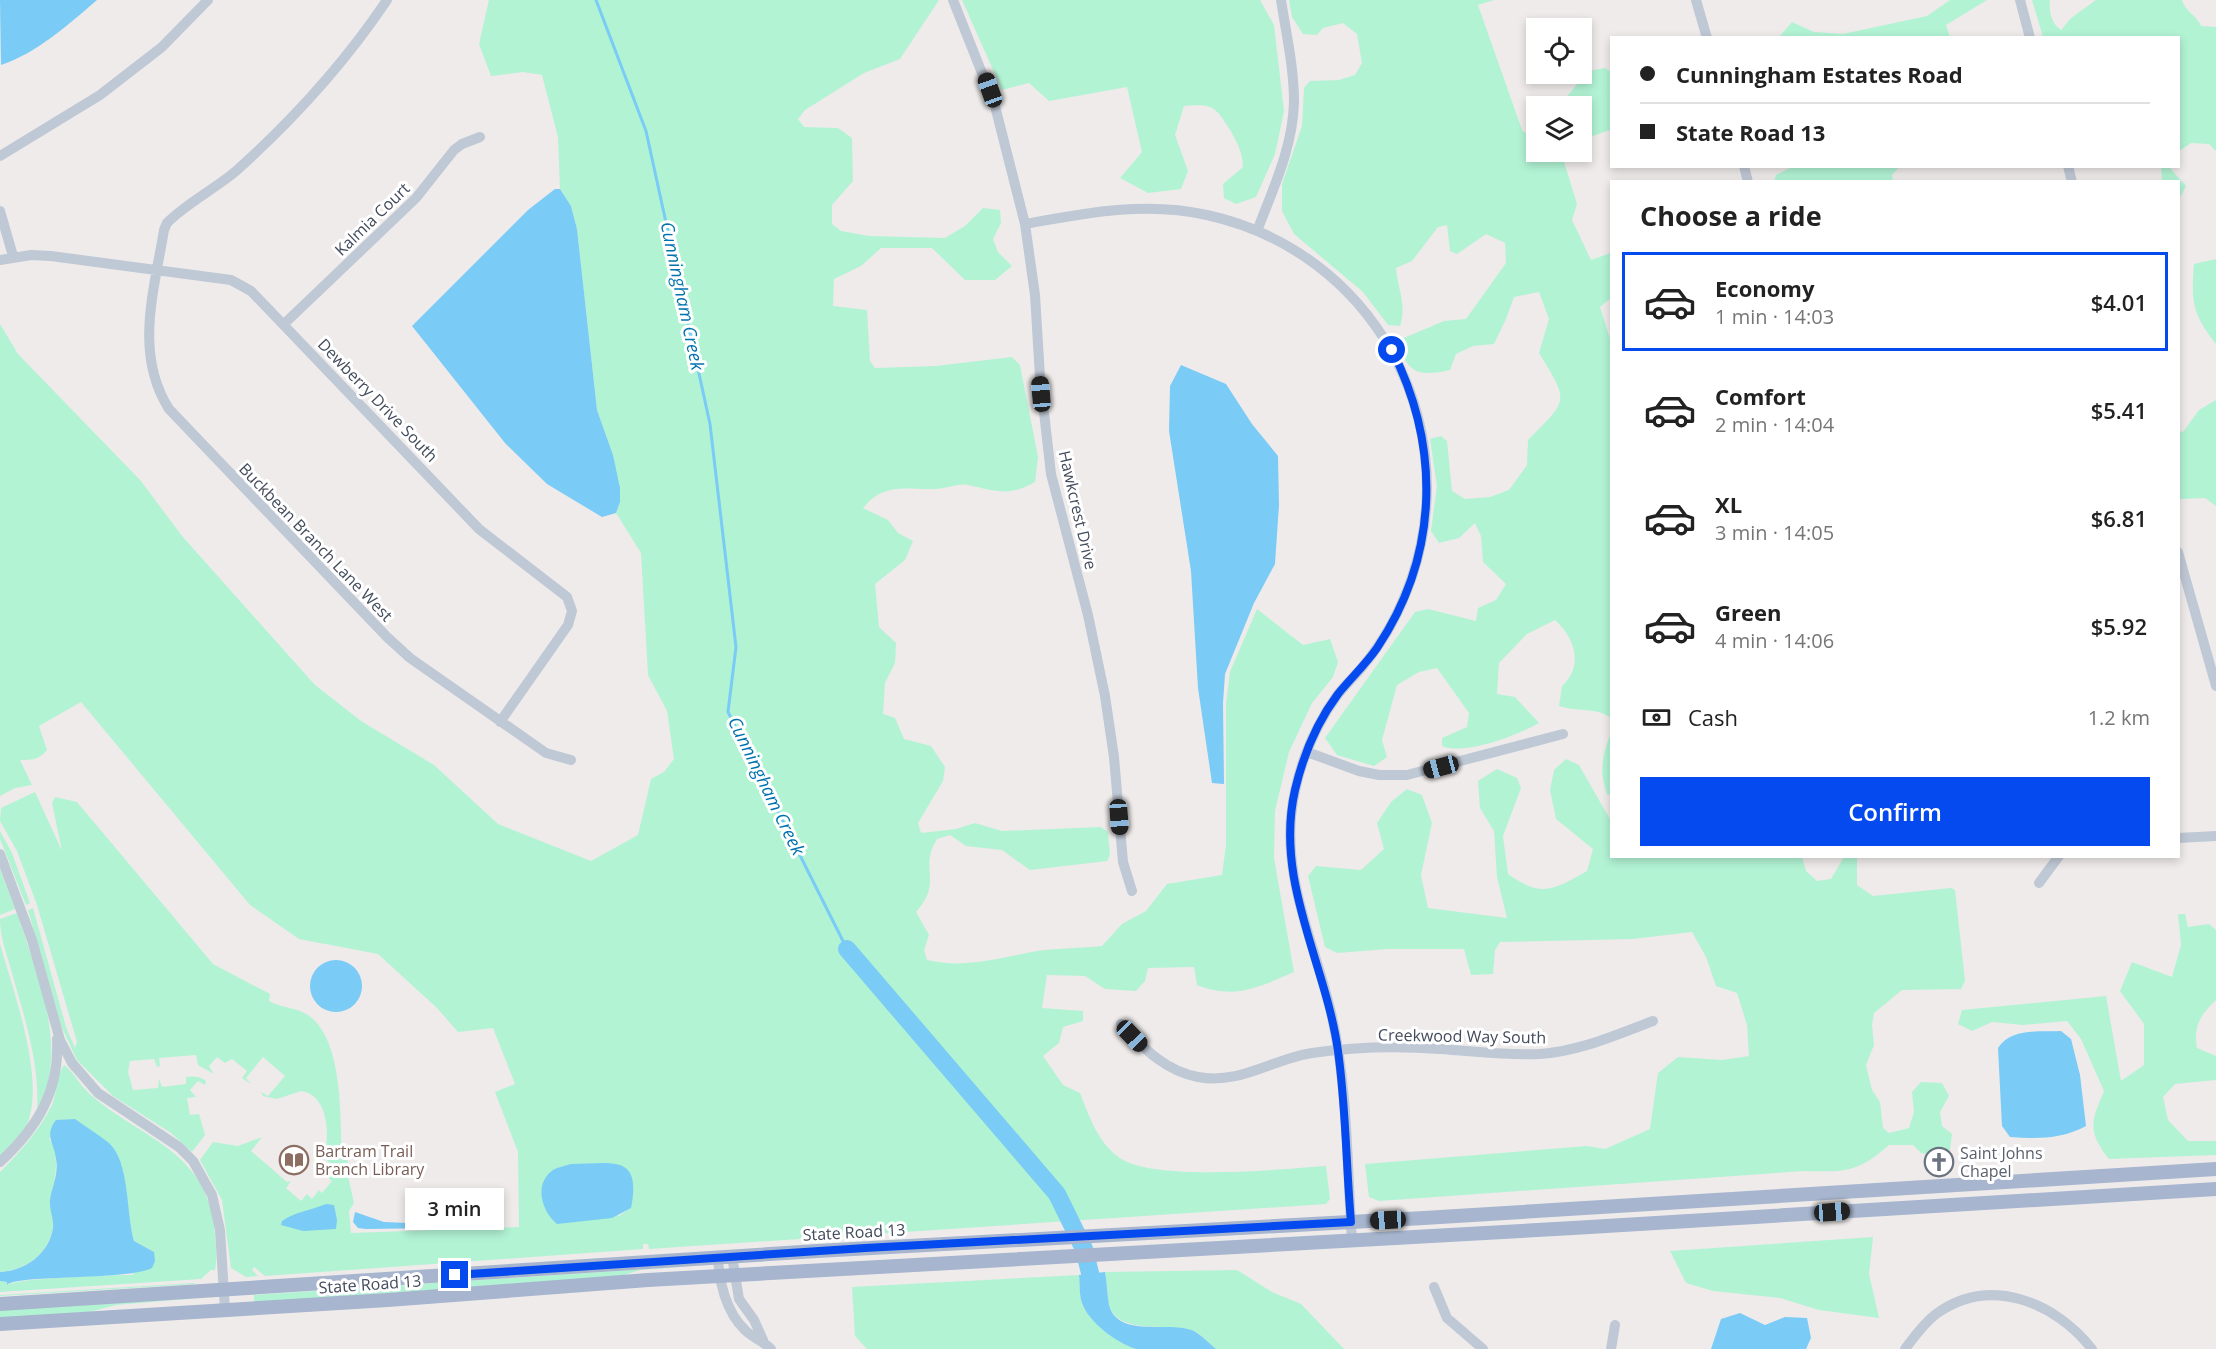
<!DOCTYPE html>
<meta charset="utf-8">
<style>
body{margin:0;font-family:"Open Sans",sans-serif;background:#f6f6f6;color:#222;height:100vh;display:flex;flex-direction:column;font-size:22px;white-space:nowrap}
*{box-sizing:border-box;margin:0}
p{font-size:20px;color:#767676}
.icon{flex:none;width:33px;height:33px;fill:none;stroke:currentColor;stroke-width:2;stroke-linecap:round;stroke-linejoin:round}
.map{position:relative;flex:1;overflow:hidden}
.panel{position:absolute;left:1610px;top:180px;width:570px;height:678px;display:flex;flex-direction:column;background:#fff;border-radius:0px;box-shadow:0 3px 9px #0003}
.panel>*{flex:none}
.hud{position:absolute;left:1610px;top:36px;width:570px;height:132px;border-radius:0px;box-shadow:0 3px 9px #0003;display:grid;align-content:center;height:132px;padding:0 30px;background:#fff}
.tools{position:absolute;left:1526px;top:18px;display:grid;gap:12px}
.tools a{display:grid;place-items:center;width:66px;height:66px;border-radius:0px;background:#fff;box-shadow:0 3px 9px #0003;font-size:30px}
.end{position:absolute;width:27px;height:27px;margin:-14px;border:8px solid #044aef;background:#fff;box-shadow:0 0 0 3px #fff}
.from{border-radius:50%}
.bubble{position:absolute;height:42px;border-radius:0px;background:#fff;box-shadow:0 3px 9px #0003;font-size:20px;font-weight:600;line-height:42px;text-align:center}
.car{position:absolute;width:18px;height:36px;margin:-18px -9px;border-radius:8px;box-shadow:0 0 4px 2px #0007;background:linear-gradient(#222 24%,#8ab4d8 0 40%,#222 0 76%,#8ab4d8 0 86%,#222 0)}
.hud b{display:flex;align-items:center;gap:21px;height:57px;font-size:22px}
.hud b+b{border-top:2px solid #e0e0e0}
.hud i{width:15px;height:15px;background:#222}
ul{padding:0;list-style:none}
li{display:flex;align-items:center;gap:18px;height:99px;margin:0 12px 9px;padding:0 18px;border:3px solid transparent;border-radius:0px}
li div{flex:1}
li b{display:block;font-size:22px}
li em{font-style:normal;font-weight:600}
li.active{border-color:#044aef}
li>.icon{width:54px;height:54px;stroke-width:1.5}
h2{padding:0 30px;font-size:27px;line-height:72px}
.pay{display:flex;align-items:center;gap:15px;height:66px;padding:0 30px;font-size:22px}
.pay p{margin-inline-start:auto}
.action{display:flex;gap:12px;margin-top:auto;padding:12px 30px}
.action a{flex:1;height:69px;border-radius:0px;background:#044aef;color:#fff;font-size:24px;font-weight:600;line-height:69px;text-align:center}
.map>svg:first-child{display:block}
</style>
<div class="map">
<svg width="2216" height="1349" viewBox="0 0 2216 1349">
<rect width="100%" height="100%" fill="#efebeb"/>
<path fill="#b2f3d4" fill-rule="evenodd" d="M489 0H939L900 59 864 73 805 110 798 119 804 127 838 128 852 138 853 181 832 205V224L841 231 869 236 945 238 965 226 983 208 1000 210 1001 223 993 239 998 252 1012 266 995 280H965L932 248H881L861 266 834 279 833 306 867 310 870 361 875 368 936 366 1012 357 1020 365 1038 457 1035 482C1009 497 996 491 968 485 958 483 946 489 935 489 905 490 885 482 863 508L888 520 898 533 913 541 905 560 875 584 879 627 896 643 895 663 885 683 883 714 895 718 904 739 931 746 945 767 943 781 918 823 921 833 956 829 975 823 1002 831 1101 827 1108 832 1110 855 1107 861 1030 870 1002 850 966 846 950 835 937 839C918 870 944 881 916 912L929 935 924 950 927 960C965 969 1000 958 1037 951 1059 948 1081 948 1102 946L1122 924 1146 911 1167 884 1222 875 1226 845V704L1230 672 1257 609 1303 645 1330 639 1338 662 1333 677 1312 703 1289 752 1275 811 1274 858 1294 972C1259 987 1235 1000 1197 985L1194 967 1148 968 1145 981 1136 991 1105 989 1085 976 1047 975 1042 1008 1083 1011V1021L1063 1027 1059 1043 1043 1056 1063 1085 1080 1093C1089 1116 1097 1140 1117 1156 1150 1183 1282 1169 1326 1166L1330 1199 1326 1204 649 1249 648 1244H643V1249L265 1276 254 1267 252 1270 258 1276 246 1277 231 1268 222 1200 200 1160 213 1142 238 1146 262 1137 251 1151 287 1182 291 1181 286 1188 301 1201 307 1194 312 1199 319 1190 322 1193 332 1181 322 1173 330 1163 324 1157C330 1136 329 1095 301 1091L277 1099 263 1096 261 1092 268 1096 285 1076 263 1057 246 1078 251 1084 242 1078 247 1071 232 1059 225 1063 217 1057 209 1066 214 1074 198 1065 196 1055 159 1058 160 1066 157 1067 154 1059 130 1061 128 1072 133 1090 158 1088 159 1079 162 1087 186 1084V1077C194 1076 199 1076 206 1081L205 1085 198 1081 190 1090 196 1097 187 1098 190 1115 199 1114 205 1135 192 1152 171 1133 113 1096 77 1060 62 1028 28 910 33 908 66 1027 75 1048 77 1042 37 905 17 851 0 821 1 808 35 792 62 851 52 803 55 797 77 802 213 964 270 994 269 1001C281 1008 296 1007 308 1015 344 1040 340 1118 342 1157L348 1161 347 1172 354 1203 349 1211 351 1233 519 1227 518 1152 495 1092 515 1084 493 1028 458 1032 437 1008 378 954 299 939 250 905 81 702 39 726 47 750C39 760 32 760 20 760L32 785 15 788 0 796V324L18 354 141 481 182 536 315 685 361 721 434 765 498 824 591 861 638 835 651 779 664 772 674 759 667 711 648 675 641 553 616 513 620 502 613 455 597 410 577 229 571 206 560 189 558 137 542 75 523 72 491 76 479 44ZM571 1164 622 1166 630 1208 619 1216 553 1171Z
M962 0H1260L1274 25 1284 111 1275 154 1256 197 1236 204 1224 198 1223 184 1243 167C1242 151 1238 144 1230 130 1216 107 1213 103 1184 106L1175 135 1188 171 1181 189 1148 193 1120 178 1142 152 1127 87 1049 101 1029 83 1002 90Z
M1289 0H1494L1478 5 1522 130 1536 143V152H1561L1577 204 1572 220 1591 260 1608 254 1611 251V298L1600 307 1611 342V718C1596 707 1577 712 1559 706L1562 686C1584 666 1575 638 1555 620L1527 634 1499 663 1497 694 1515 697 1539 723C1518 735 1465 756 1442 746V738L1467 727 1469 713 1437 668 1419 672 1397 685 1382 740 1387 757 1374 766 1337 755 1325 738 1415 612 1428 609 1476 621 1478 608 1496 600 1506 584 1483 562 1481 536 1475 523 1459 538 1439 543 1431 531 1437 486 1430 439 1441 436 1447 441 1452 491 1465 499 1490 497 1509 490 1527 465 1528 440C1569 399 1569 402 1539 353L1549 319 1539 292 1514 297 1506 319 1494 344 1473 346 1456 354 1450 370C1420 377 1405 374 1399 340L1444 321 1466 319 1506 263 1505 243 1486 234 1457 254 1450 251 1447 225 1438 227 1412 261 1396 268C1398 291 1407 304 1400 326L1388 325 1363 292 1294 234 1282 211V184L1302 126 1304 88 1310 81 1339 80 1355 75 1362 63 1357 34 1343 23 1323 28 1317 35 1303 34 1292 17Z
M1950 0H1987L1946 25 1950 37H1779L1792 22 1814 32 1843 34 1927 16Z
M2032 0H2050C2049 12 2051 23 2061 30L2071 18 2096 0H2182C2185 12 2197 15 2201 26L2216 27V151L2209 144 2191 143 2178 152V38L2043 37Z
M1605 68 1611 72V146L1610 130 1581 140V106H1559L1588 71Z
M1792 167V166L1899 167 1892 175 1893 181H1774L1776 175Z
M2161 167H2169L2186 186 2178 201V182L2162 181Z
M2216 259V344C2192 313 2191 302 2194 264Z
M2216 400V506L2205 498 2180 499 2178 495V431L2183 432 2199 410Z
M1611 733V796L1607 794C1599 771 1602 755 1611 733Z
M1566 759 1579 765 1611 821V856L1802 857 1806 871 1817 881 1831 879 1844 857H1857V885L1873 896 1951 888 1955 890 1965 981 1961 989 1902 990 1874 1013 1872 1025 1874 1045 1866 1065 1872 1090 1880 1102 1883 1128 1889 1133 1909 1128 1914 1112 1912 1092 1921 1082 1942 1083 1949 1096 1940 1112 1942 1126 1952 1134 1950 1150 1941 1157 1921 1153 1913 1145H1889C1857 1173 1845 1172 1804 1171L1379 1201 1369 1197 1365 1164 1587 1146 1605 1149 1650 1129 1658 1073 1678 1057 1722 1060 1749 1056 1747 1025 1737 993 1716 986 1706 957 1692 932 1633 939 1500 942 1495 950 1493 974 1471 975 1464 949H1388L1337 953 1325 947 1308 876 1316 866 1361 870 1384 849 1377 823 1391 802 1407 789 1422 795 1432 823 1421 875 1428 908 1507 918 1497 877 1494 831 1480 808 1478 781 1497 769 1517 778 1521 788 1503 836 1508 874C1541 898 1554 890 1587 871L1593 849 1556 819 1550 790 1554 770Z
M0 831 12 853 30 903 26 905 0 839Z
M0 869 15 909 0 915Z
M17 913C36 972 71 1051 37 1109 40 1064 24 1016 12 973 7 954 0 938 0 919Z
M2178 914H2185L2188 927 2209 924 2216 930V1000C2201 1014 2193 1026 2197 1048L2216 1056V1080L2175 1084 2163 1097 2168 1120 2188 1141H2216V1155L2109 1159C2087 1131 2091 1122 2104 1091L2081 1039 2067 1021 2023 1025 1992 1022 1972 1031 1958 1024 1962 1010 2106 996 2121 1081 2144 1065V1024L2120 991 2132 962 2172 977 2181 945Z
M0 944C13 990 46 1080 27 1124 22 1135 8 1146 0 1156Z
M64 1065C72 1070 78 1082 85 1089 90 1095 96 1099 102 1104 151 1141 204 1155 214 1225 215 1238 218 1257 215 1270H211L201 1279 0 1292V1281L7 1282 8 1285C14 1278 114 1275 132 1275L154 1252 134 1241C128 1221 121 1155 107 1143 100 1137 92 1132 84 1126L49 1138C60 1158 56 1175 51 1196 49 1207 55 1218 53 1228 48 1255 25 1270 0 1272V1172C20 1152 39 1131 52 1105 57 1093 56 1075 64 1065Z
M1873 1237 1869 1274 1879 1318 1819 1310 1780 1298 1713 1291 1686 1283 1670 1251Z
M706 1265 640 1270 621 1276 254 1303V1295Z
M1237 1270 1272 1292 1301 1304 1344 1349H1216C1209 1344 1201 1334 1194 1331 1169 1322 1118 1336 1109 1305 1107 1294 1107 1282 1105 1272Z
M1079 1275C1080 1283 1079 1295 1082 1303 1089 1323 1117 1342 1136 1349H867L855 1336 852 1287Z
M194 1283 195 1284 0 1296V1295Z
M200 1298 116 1305 89 1312 0 1318V1310Z"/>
<path fill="#7acbf5" d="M0 0H97C69 24 37 53 1 65Z
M555 189H560L571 206 577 229 597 410 613 455 620 488V502L616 513 602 517 547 484 505 443 412 326 528 210Z
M1181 365 1226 384 1252 424 1278 456 1279 505 1275 564 1254 603 1225 674 1223 703 1224 784 1212 783 1198 688 1191 571 1169 431 1170 386Z
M310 986a26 26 0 1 1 52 0a26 26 0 1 1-52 0Z
M2061 1031 2071 1039 2080 1075 2086 1126C2062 1139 2037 1139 2010 1137L2002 1126 1998 1048C2011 1028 2039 1032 2061 1031Z
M75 1119C86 1127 99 1135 109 1143 130 1162 126 1214 134 1241L154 1252 155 1261 152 1268C125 1281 17 1274 7 1285V1282L0 1281V1272C25 1271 49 1254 53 1228 54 1218 49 1209 50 1200 52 1186 59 1174 56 1159 54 1142 44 1136 56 1120Z
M571 1164C612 1164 642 1153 631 1208L612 1218 557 1224C542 1212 533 1184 553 1170 558 1167 565 1166 571 1164Z
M326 1204 334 1205 337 1220 336 1229 303 1231 281 1225 282 1221C294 1212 312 1210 326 1204Z
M490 1204H498L503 1210 501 1224 498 1227 366 1229 358 1228 353 1222 355 1212 384 1222 408 1223 475 1213Z
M1105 1272C1107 1282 1107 1294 1109 1305 1118 1339 1169 1320 1194 1331 1201 1335 1209 1343 1216 1349H1136C1117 1343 1089 1323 1082 1303 1079 1295 1080 1283 1079 1275Z
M1740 1313 1765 1325 1785 1317 1807 1318 1811 1338 1806 1349H1711L1721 1319Z"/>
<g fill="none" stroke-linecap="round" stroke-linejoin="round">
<path stroke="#7acbf5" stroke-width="3" d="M596 0 646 131 710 424 736 647 728 712 847 949"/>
<path stroke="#7acbf5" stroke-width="18" d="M847 949 1057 1194 1084 1249 1096 1297"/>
<path stroke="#bfc8d5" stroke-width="10" d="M387 0C344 64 294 119 236 171 216 188 184 205 167 223L164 230C154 291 134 354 169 409L387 637 410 658 546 753 571 760
M953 0 995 106 1025 224 1035 295 1040 377 1051 474 1088 615 1105 696 1114 757 1123 862 1132 891
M1696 0 1707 38
M2020 0 2030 38
M0 156 100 95 162 47 208 0
M1744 166 1748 182
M2068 166 2072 182
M0 211 13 256
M1025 224C1086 213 1145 201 1207 215 1371 251 1465 419 1412 577 1401 609 1384 641 1363 666 1354 677 1344 686 1336 697 1311 732 1295 775 1291 817 1285 887 1317 950 1332 1017 1348 1089 1347 1167 1352 1241
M1257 231C1273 189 1293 147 1294 102 1294 67 1286 33 1281 0
M0 260 31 255 51 256 231 280 251 291 479 529 567 597 572 611 568 625 500 722
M284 324 416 198 454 150 462 144 480 137
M2178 552 2216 686
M1307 752 1359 771 1379 775H1407L1563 734
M2178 838 2216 836
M0 854 32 940 60 1040 72 1063 98 1093 179 1147 193 1161 212 1195 220 1230 225 1310
M2039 883 2059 856
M1121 1024C1143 1047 1164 1071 1198 1077 1240 1085 1272 1059 1312 1053 1353 1047 1398 1046 1440 1049 1473 1051 1506 1056 1540 1054 1580 1051 1616 1035 1653 1021
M0 1162C37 1128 60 1091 57 1039
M732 1256 739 1299 754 1320 763 1340
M718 1257C719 1282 726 1312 745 1330 753 1338 763 1341 771 1349
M1434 1287 1447 1318 1483 1349
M1611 1349 1615 1325
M1905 1349C1915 1336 1923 1324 1936 1314 1990 1275 2055 1302 2092 1349"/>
<path stroke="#a7b5ce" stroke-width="14" d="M0 1304 817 1251 1424 1218 2216 1169
M0 1324 388 1300 648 1280 1573 1228 2216 1189"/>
</g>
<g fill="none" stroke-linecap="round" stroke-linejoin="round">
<path stroke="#044aef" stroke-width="8" d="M455 1275 865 1248 1351 1222C1346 1165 1346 1108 1338 1051 1326 964 1274 881 1295 790 1303 756 1317 722 1338 694 1351 678 1366 664 1377 648 1439 555 1441 448 1392 350"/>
</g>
<defs>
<g id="library-ring" transform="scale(1.5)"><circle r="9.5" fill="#fff" stroke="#8d6e63" stroke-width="1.5"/><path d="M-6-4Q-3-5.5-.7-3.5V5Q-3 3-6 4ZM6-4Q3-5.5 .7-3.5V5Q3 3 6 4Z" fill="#8d6e63"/></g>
<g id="church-ring" transform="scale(1.5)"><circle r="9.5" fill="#fff" stroke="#6b7280" stroke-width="1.5"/><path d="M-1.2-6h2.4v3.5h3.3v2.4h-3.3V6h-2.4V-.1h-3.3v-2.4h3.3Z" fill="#6b7280"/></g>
</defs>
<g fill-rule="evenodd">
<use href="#library-ring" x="294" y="1160"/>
<use href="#church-ring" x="1939" y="1162"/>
</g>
<g text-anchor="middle" stroke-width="6" stroke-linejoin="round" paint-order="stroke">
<g font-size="16" fill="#424b5b" stroke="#fff">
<text transform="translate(372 219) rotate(-44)" y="6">Kalmia Court</text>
<text transform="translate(378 400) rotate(46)" y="6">Dewberry Drive South</text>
<text transform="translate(1078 510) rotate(77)" y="6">Hawkcrest Drive</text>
<text transform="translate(316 542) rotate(46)" y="6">Buckbean Branch Lane West</text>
<text transform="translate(1462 1036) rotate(1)" y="6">Creekwood Way South</text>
<text transform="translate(854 1232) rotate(-3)" y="6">State Road 13</text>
<text transform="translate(370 1284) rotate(-4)" y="6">State Road 13</text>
</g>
<g font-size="16" fill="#785e54" stroke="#fff" text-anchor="start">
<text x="315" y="1157">Bartram Trail<tspan x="315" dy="18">Branch Library</tspan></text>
</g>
<g font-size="16" fill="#5b616d" stroke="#fff" text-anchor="start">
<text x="1960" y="1159">Saint Johns<tspan x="1960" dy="18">Chapel</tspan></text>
</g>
<g font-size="18" font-style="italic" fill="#0072af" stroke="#fff">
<text transform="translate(682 296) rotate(78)" y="6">Cunningham Creek</text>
<text transform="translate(766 786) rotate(64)" y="6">Cunningham Creek</text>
</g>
</g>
</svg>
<div class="tools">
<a><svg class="icon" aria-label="locate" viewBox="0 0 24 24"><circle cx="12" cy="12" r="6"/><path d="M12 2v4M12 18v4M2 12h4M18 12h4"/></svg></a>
<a><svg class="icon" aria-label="layers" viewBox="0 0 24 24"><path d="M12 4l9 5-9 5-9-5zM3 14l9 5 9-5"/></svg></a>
</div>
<i class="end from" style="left:1392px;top:350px"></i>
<i class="end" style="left:455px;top:1275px"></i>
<div class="bubble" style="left:405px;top:1188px;width:99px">3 min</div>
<i class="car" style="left:990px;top:90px;rotate:340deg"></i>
<i class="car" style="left:1041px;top:394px;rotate:355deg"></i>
<i class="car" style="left:1441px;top:767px;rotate:255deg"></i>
<i class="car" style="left:1119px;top:817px;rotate:176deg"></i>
<i class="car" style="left:1132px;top:1036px;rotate:136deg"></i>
<i class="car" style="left:1832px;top:1212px;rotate:86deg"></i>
<i class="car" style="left:1388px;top:1220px;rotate:267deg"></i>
<div class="hud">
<b><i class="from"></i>Cunningham Estates Road</b>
<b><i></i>State Road 13</b>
</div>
<section class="panel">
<h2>Choose a ride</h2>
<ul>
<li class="active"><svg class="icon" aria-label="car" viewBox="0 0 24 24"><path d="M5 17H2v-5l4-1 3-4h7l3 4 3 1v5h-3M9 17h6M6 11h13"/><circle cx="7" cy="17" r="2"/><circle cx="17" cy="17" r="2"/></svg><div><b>Economy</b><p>1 min · 14:03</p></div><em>$4.01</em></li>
<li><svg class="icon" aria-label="car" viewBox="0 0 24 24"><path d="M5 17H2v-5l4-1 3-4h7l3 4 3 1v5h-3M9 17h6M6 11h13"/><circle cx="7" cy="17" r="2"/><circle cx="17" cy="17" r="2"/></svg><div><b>Comfort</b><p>2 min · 14:04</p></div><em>$5.41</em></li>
<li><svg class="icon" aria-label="car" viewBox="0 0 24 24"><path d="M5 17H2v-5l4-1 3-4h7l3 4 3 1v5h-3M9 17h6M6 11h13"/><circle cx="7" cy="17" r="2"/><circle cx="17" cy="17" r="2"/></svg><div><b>XL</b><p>3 min · 14:05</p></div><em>$6.81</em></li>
<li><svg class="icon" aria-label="car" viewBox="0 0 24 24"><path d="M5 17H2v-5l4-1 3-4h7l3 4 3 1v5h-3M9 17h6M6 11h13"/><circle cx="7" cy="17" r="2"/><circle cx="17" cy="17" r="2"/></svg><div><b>Green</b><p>4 min · 14:06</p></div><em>$5.92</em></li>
</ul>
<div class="pay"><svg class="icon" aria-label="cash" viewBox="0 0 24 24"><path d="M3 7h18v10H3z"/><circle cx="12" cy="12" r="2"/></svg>Cash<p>1.2 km</p></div>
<div class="action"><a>Confirm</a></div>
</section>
</div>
